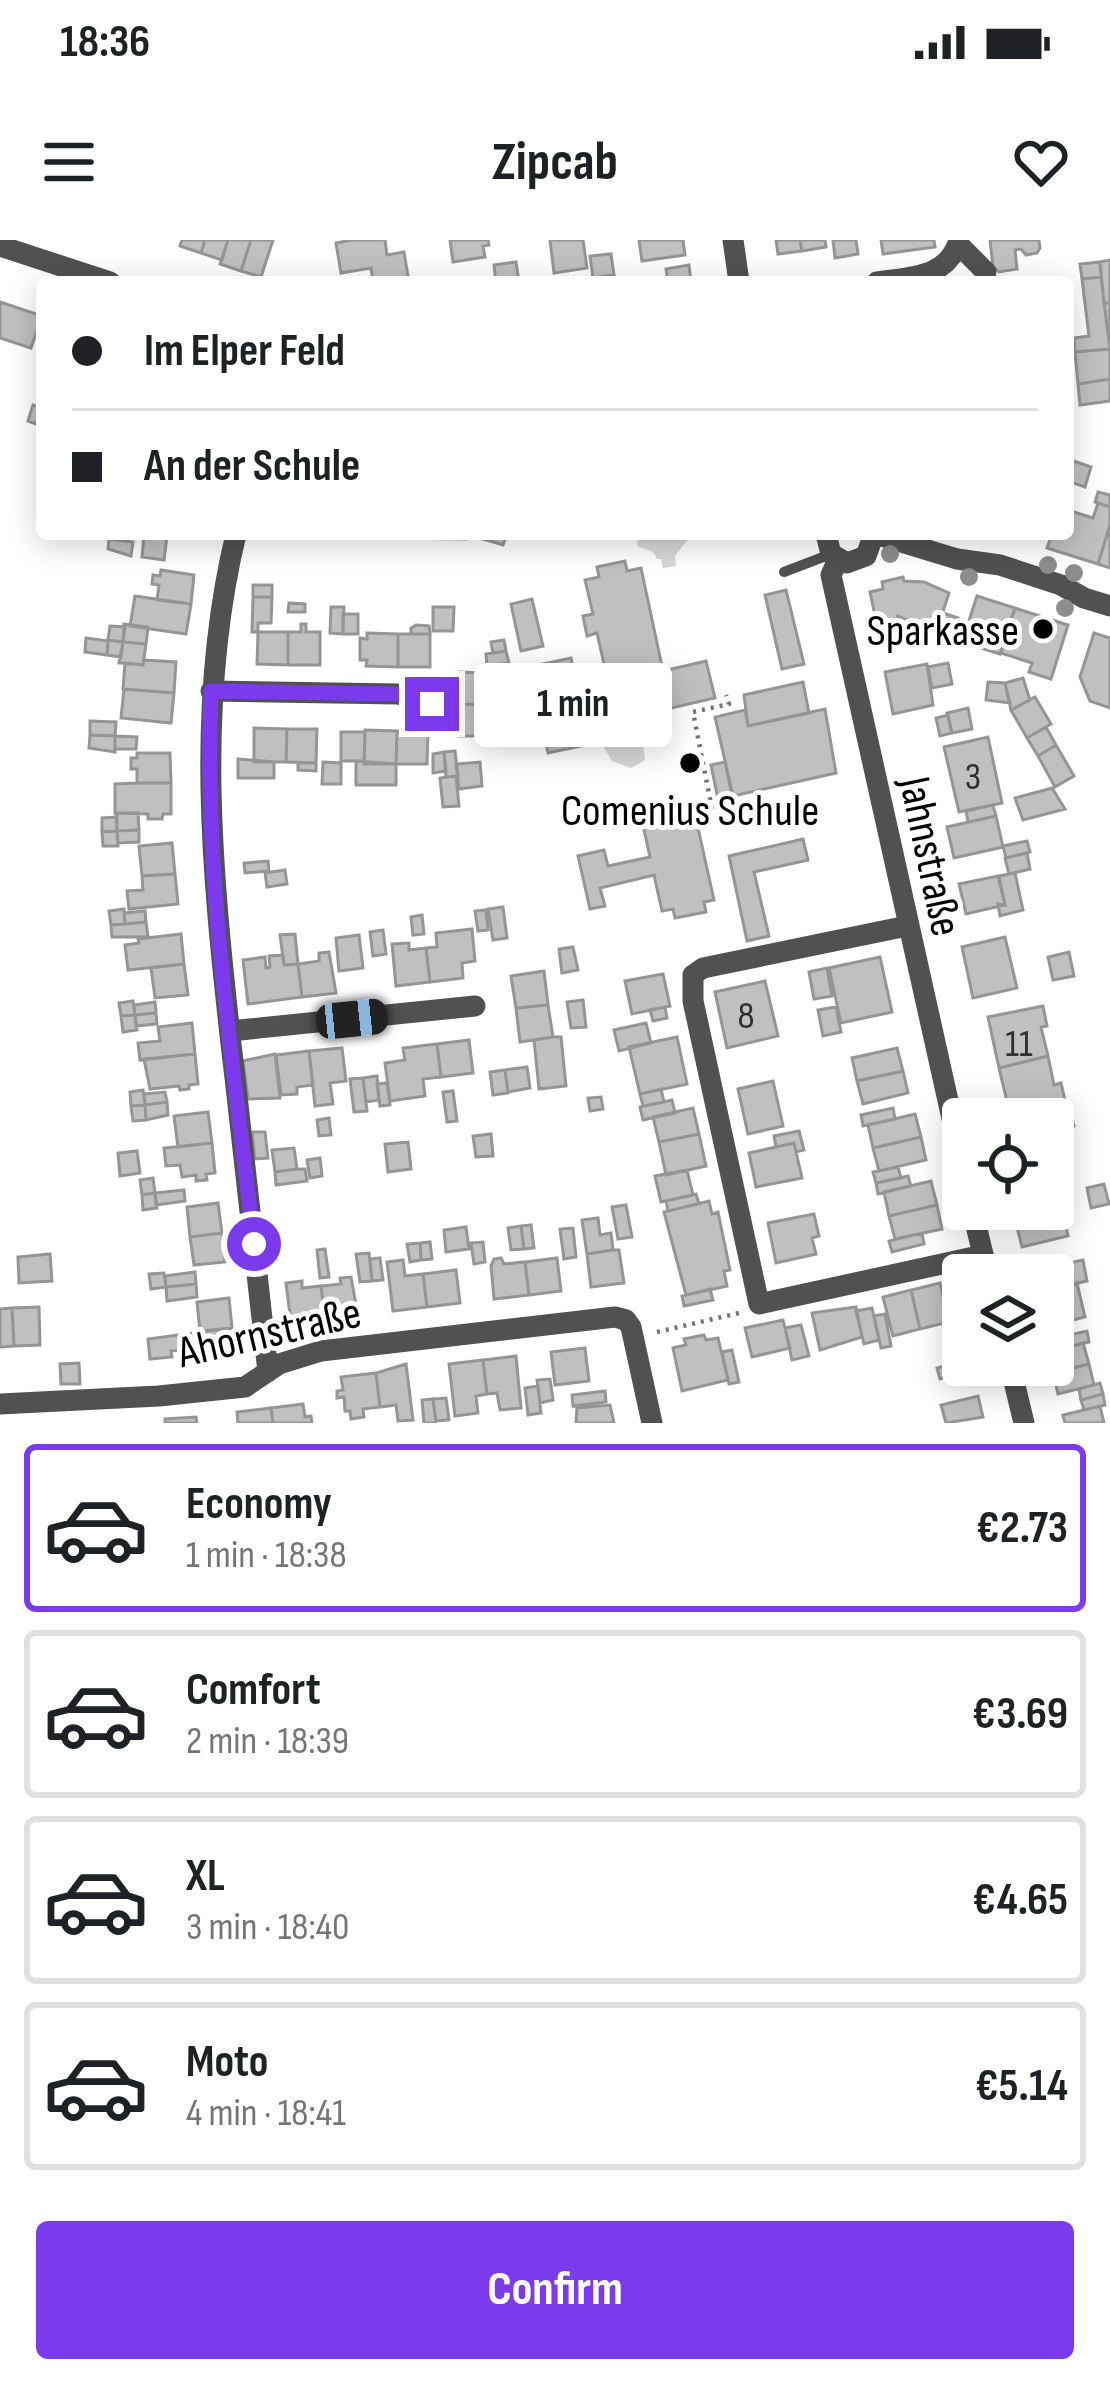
<!DOCTYPE html>
<meta charset="utf-8">
<style>
body{margin:0;font-family:"Sofia Sans Condensed",sans-serif;background:#f6f6f6;color:#202124;height:100vh;display:flex;flex-direction:column;font-size:45px;white-space:nowrap}
*{box-sizing:border-box;margin:0}
p{font-size:39px;color:#757577}
.icon{flex:none;width:66px;height:66px;fill:none;stroke:currentColor;stroke-width:2;stroke-linecap:round;stroke-linejoin:round}
.map{position:relative;height:1183px;overflow:hidden}
.panel{display:flex;flex-direction:column;background:#fff;flex:1}
.panel>*{flex:none}
.hud{position:absolute;left:36px;top:36px;width:1038px;height:264px;border-radius:12px;box-shadow:0 6px 30px #0003;display:grid;align-content:center;height:264px;padding:0 36px;background:#fff}
.buttons{position:absolute;left:942px;top:858px;display:grid;gap:24px}
.buttons a{display:grid;place-items:center;width:132px;height:132px;border-radius:12px;background:#fff;box-shadow:0 6px 30px #0003;font-size:60px}
.end{position:absolute;width:54px;height:54px;margin:-27px;border:15px solid #7c3aed;background:#fff;box-shadow:0 0 0 6px #fff}
.from{border-radius:50%}
.bubble{position:absolute;height:84px;border-radius:12px;background:#fff;box-shadow:0 6px 30px #0003;font-size:39px;font-weight:700;line-height:84px;text-align:center}
.car{position:absolute;width:36px;height:72px;margin:-36px -18px;border-radius:15px;box-shadow:0 0 9px 3px #0007;background:linear-gradient(#222 24%,#8ab4d8 0 40%,#222 0 76%,#8ab4d8 0 86%,#222 0)}
.hud b{display:flex;align-items:center;gap:42px;height:114px;font-size:45px}
.hud b+b{border-top:3px solid #e0e0e0}
.hud i{width:30px;height:30px;background:#202124}
ul{padding:21px 0 0;list-style:none}
li{display:flex;align-items:center;gap:36px;height:168px;margin:0 24px 18px;padding:0 12px;border:6px solid #e0e0e0;border-radius:12px}
li div{flex:1}
li b{display:block;font-size:45px}
li em{font-style:normal;font-weight:700}
li.active{border-color:#7c3aed}
li>.icon{width:108px;height:108px;stroke-width:1.5}
.primary-button{display:flex;gap:24px;margin-top:auto;padding:24px 36px}
.primary-button a{flex:1;height:138px;border-radius:12px;background:#7c3aed;color:#fff;font-size:48px;font-weight:700;line-height:138px;text-align:center}
.status{display:flex;justify-content:space-between;align-items:center;height:84px;padding:0 60px;background:#fff;direction:ltr}
.status svg{height:33px;fill:currentColor}
header{display:flex;justify-content:space-between;align-items:center;height:156px;padding:0 36px;background:#fff;font-size:54px;font-weight:700}
.map>svg:first-child{display:block}
</style>
<div class="status"><b>18:36</b><svg viewBox="0 0 49 12"><path d="M0 12V9h3v3zM5 12V6h3v6zM10 12V3h3v9zM15 12V0h3v12zM26 1h20v11H26zM47 4h2v5h-2z"/></svg></div>
<header><svg class="icon" aria-label="menu" viewBox="0 0 24 24"><path d="M4 6h16M4 12h16M4 18h16"/></svg>Zipcab<svg class="icon" aria-label="heart" viewBox="0 0 24 24"><path d="M12 20l-8-8c-3-5 5-10 8-4 3-6 11-1 8 4z"/></svg></header>
<div class="map">
<svg width="1110" height="1183" viewBox="0 0 1110 1183">
<rect width="100%" height="100%" fill="#fff"/>
<path fill="#d8d8d8" d="M638 294H690V297L675 316 676 326 663 328 661 319H657L653 312 637 306Z
M641 492 645 520 631 528 612 521 600 501Z"/>
<path fill="#c0c0c0" stroke="#959595" stroke-width="3" d="M182 0H205L201 13 180 6Z
M205 0H228L222 20 201 13Z
M228 0H251L241 31 220 24Z
M251 0H273L261 37 241 31Z
M352 0H385L387 15 404 12 409 42H373L371 28 341 33 336 3Z
M450 0H488L489 5 483 6 485 17 453 22Z
M550 0H583L587 28 554 33Z
M639 0H683L685 15 642 21Z
M776 0H800L802 11 778 14Z
M800 0H825L826 7 802 11Z
M833 0H856L858 14 835 18Z
M881 0H934L935 7 883 14Z
M990 0H1039L1040 8 1037 13 1026 15 1021 9 1015 10 1017 29 999 32 993 27Z
M611 14 614 35 593 38 590 16Z
M1110 20V63H1104L1100 22Z
M516 22 519 42H496L494 25Z
M1100 22 1101 37 1082 39 1080 24Z
M689 25 691 42H668L666 29Z
M1101 37 1110 109 1075 112 1074 98 1089 96 1082 39Z
M0 62 42 76 31 108 0 98Z
M1104 63H1110V109Z
M1110 109V139L1078 144 1075 112Z
M1110 139V161L1080 165 1078 144Z
M33 165 42 168 39 185 28 181Z
M1068 219 1091 227 1085 247 1068 241Z
M1098 252 1110 255V267L1095 262Z
M1098 263 1110 267V285L1098 324 1047 308 1052 294H1068V270L1093 278Z
M1109 288H1110V328L1098 324Z
M400 294H466V299L400 298Z
M485 294H507L503 305 483 299Z
M144 296H167L164 320 142 317Z
M109 299 133 302 131 316 108 309Z
M625 321 627 331 641 328 663 431 706 421 715 458 641 475 634 459 613 464 597 393 587 396 583 376 593 374 585 340 599 337 597 327Z
M161 330 194 335 191 364 157 360 159 345 152 344 153 335 160 336Z
M903 337 904 341 924 342 949 353 936 393 898 376 897 381 877 385 870 352 883 349 882 342Z
M253 345H272V357H253Z
M786 350 804 424 782 429 765 355Z
M135 356 191 364 186 394 130 386Z
M977 356 1015 368 1000 414 962 402Z
M253 357H272L271 383H258V392H252Z
M532 359 543 406 521 411 511 364Z
M289 363 305 364V372H288Z
M331 367H344L343 394 330 393Z
M433 367H454L453 391H433Z
M1015 368 1068 385 1051 439 1029 432 1032 423 1001 413Z
M943 373 958 378 951 398 936 393Z
M343 374H358V394H343Z
M124 384 148 387 146 404 123 402Z
M301 384H306V392H320V425H288V392H301Z
M416 385 429 386 430 394H411V388Z
M110 386 125 387 123 402 108 400Z
M258 392H288V425L257 424Z
M367 393 398 394V427L366 426 367 420H360V398L367 399Z
M1094 393 1110 398V468L1090 461 1080 437Z
M398 394H430V427H398Z
M86 398 108 401 107 415 85 412Z
M108 400 123 402 121 417 107 415Z
M504 400 506 411 493 413 491 402Z
M123 402 146 404 143 425 119 423Z
M506 411 509 423 487 426 486 414Z
M571 418 590 504 548 513 529 427Z
M144 420 176 422 174 453 123 449 125 423 143 425Z
M948 423 952 444 932 448 928 427Z
M927 424 933 465 893 474 885 432Z
M460 432 501 434V448H493L492 465 460 464Z
M1023 438 1030 460 1011 470 1005 443Z
M803 442 809 473 748 486 744 455Z
M988 442 1005 443 1010 463 986 460Z
M124 449 174 453 171 483 121 478Z
M1035 457 1051 484 1027 498 1011 470Z
M460 464 492 465V475H501L500 496H459Z
M968 468 972 489 952 493 947 473Z
M825 469 836 533 733 556 715 477 745 470 748 486Z
M948 475 952 493 940 496 936 478Z
M90 481 116 482 115 496 90 495Z
M1046 487 1056 505 1038 516 1027 498Z
M254 488 287 489 286 522H254Z
M287 489H317L316 523 286 522Z
M365 490 397 491 396 524H364Z
M397 491 428 492 427 524H396Z
M341 492H365L364 521H341Z
M90 495 115 496V512L89 508Z
M115 496 137 497 136 509H115Z
M988 497 1002 563 959 572 944 507Z
M1056 505 1074 536 1055 547 1038 516Z
M455 511 458 536 446 537 444 512Z
M444 512 446 531 433 533V514Z
M137 513H170L171 543H137V529H131V518H137Z
M238 519 274 522V538H238Z
M356 521 396 524V545H356Z
M323 522 341 523V544H322Z
M480 522 482 546 459 549 456 524Z
M725 522 733 560 719 564 711 525Z
M298 523H316V531L298 530Z
M456 536 459 566 443 567 440 538Z
M137 543H171V574H163L162 579H148V574L115 573V544Z
M1052 548 1065 569 1023 580 1015 558Z
M993 565 996 576 968 582 966 571Z
M694 570 714 660 704 662 706 672 675 678 673 669 662 671 654 635 600 648 605 666 590 669 578 616 604 610 608 626 650 617 642 581Z
M116 573H138L139 590 117 591Z
M996 576 1003 607 954 618 947 587Z
M117 577V591L102 592V578Z
M139 590V602L118 603 117 591Z
M117 591 118 606H103L102 592Z
M803 599 808 620 754 632 769 696 747 701 729 616Z
M1027 601 1030 612 1006 618 1003 606Z
M172 603 175 634 142 636 139 606Z
M1027 613 1030 629 1009 634 1005 618Z
M268 621 269 631 245 633 244 623Z
M285 630 287 644 267 647 265 633Z
M1015 633 1023 670 1000 676 998 664 1005 665 999 636Z
M175 634 178 664 129 669 127 651 143 650 142 636Z
M998 636 1005 665 966 674 959 644Z
M503 667 507 698 493 700 488 669Z
M124 669 125 684 111 685 109 671Z
M486 670 488 690 478 691 475 671Z
M145 671 146 682 125 684 124 673Z
M422 675 424 694 413 695 411 677Z
M146 682 148 697H112L111 685Z
M472 689 475 721 462 723 463 738 430 742 426 708 437 707 436 693Z
M383 690 386 714 373 716 370 692Z
M181 694 184 724 128 730 125 705 139 703 138 699Z
M295 694 298 724 284 725 280 695Z
M359 695 363 728 339 731 336 698Z
M1005 697 1017 748 973 758 962 707Z
M409 703V710L426 708 430 742 396 746 392 704Z
M573 707 578 730 562 733 559 709Z
M329 712 336 753 302 757 298 724 319 721V713Z
M1069 712 1074 736 1053 740 1048 717Z
M283 715 284 725 298 724 302 757 248 764 243 720 265 717 266 728 270 727 269 716Z
M880 717 892 772 841 783 829 728Z
M184 724 188 755 155 758 151 728Z
M827 728 832 756 814 759 809 732Z
M544 731 548 765 516 768 511 736Z
M663 734 670 766 632 774 625 741Z
M765 741 778 796 727 808 715 752Z
M583 760 586 787 571 788 567 762Z
M133 761 135 775 121 776 119 763Z
M155 762 156 773 135 775 134 765Z
M548 765 553 797 520 802 516 768Z
M1043 766 1047 786 1041 787 1048 816 999 828 988 777Z
M665 767 667 778 653 781 650 770Z
M836 767 841 792 823 796 818 770Z
M156 773 157 784 136 786 135 775Z
M135 775 137 790 123 792 121 776Z
M192 783 195 814 140 820 138 803 160 801 158 787Z
M646 783 651 803 619 811 614 790Z
M553 797H561L566 846 539 849 534 800Z
M677 797 687 844 640 854 629 807Z
M469 800 473 833 441 837 437 804Z
M437 804 441 837 423 839 425 856 390 861 385 823 405 820 403 808Z
M342 808 346 841 330 843 333 864 315 866 309 811Z
M897 808 903 831 857 841 852 818Z
M309 811 313 845 297 847V854L281 855 276 815Z
M195 814 198 844 189 845V849L180 850 179 846 150 849 144 819Z
M275 814 280 858 248 859 243 821Z
M1048 816 1054 845 1061 843 1066 865 1011 878 999 828Z
M527 827 530 848 508 852 505 830Z
M505 830 508 853 493 855 490 832Z
M903 831 908 853 863 864 857 841Z
M377 836 379 860 366 862 363 838Z
M363 838 367 871 354 872 350 839Z
M773 841 783 886 748 894 738 849Z
M387 843 390 865 380 866 377 844Z
M661 849 664 862 643 866 640 854Z
M143 850 145 865 131 866 130 852Z
M453 851 457 881 447 882 443 852Z
M165 852 167 862 145 865 144 854Z
M601 857 603 869 590 871 588 858Z
M672 860 675 873 643 880 640 867Z
M167 862 168 875 146 880 145 865Z
M145 865 146 880 133 881 131 866Z
M693 868 699 894 659 902 653 877Z
M893 868 895 879 863 886 861 875Z
M208 872 212 903 178 907 174 876Z
M915 874 921 897 873 908 868 885Z
M1071 875 1074 886 1053 891 1052 879Z
M329 878 331 895 319 896 317 880Z
M799 891 804 910 796 912 794 903 776 907 774 896Z
M252 892H265L268 918 255 919Z
M491 894 493 916 476 917 473 896Z
M699 894 706 926 666 935 659 902Z
M921 897 926 920 879 931 873 908Z
M408 902 411 929 388 932 385 904Z
M212 903 215 933 206 934 207 940 196 941V935L182 937 180 925 166 926 164 908Z
M794 903 802 938 756 947 749 913Z
M294 908 297 929 275 932 272 910Z
M137 911 140 933 120 936 118 913Z
M320 918 322 936 310 938 307 920Z
M898 927 901 938 876 943 873 932Z
M297 929H305L307 941 276 945 275 932Z
M687 930 693 955 661 962 655 936Z
M908 936 911 946 878 954 876 943Z
M153 938 155 953 142 955 140 940Z
M931 941 937 965 889 976 884 952Z
M1104 944 1109 964 1091 968 1087 948Z
M184 950 185 961 156 965 155 953Z
M155 953 157 968 143 970 142 955Z
M696 954 699 964 668 971 666 961Z
M709 961 712 974 718 972 730 1030 724 1031 727 1046 686 1055 664 972Z
M218 963 222 993 190 997 187 967Z
M1061 964 1068 996 1022 1007 1014 975Z
M626 965 632 997 618 999 612 967Z
M937 965 942 989 895 999 889 976Z
M814 974 819 996 812 998 816 1014 776 1023 768 983Z
M598 978 600 995 611 993 613 1010 587 1014 582 980Z
M531 985 534 1008 524 1009 521 986Z
M521 986 524 1009 511 1010 508 988Z
M466 987 469 1009 446 1012 444 990Z
M573 988 576 1017 564 1019 560 989Z
M222 993 225 1022 194 1025 190 997Z
M922 993 924 1004 892 1012 889 1001Z
M430 1002 432 1019 421 1020 420 1003Z
M483 1002 485 1022 474 1024 471 1003Z
M420 1003 421 1020 410 1022 407 1004Z
M325 1009 329 1037 320 1038 317 1010Z
M613 1010H619L624 1043 591 1047 587 1014Z
M369 1013 372 1041 360 1042 356 1014Z
M50 1014 52 1041 19 1043 18 1017Z
M380 1018 383 1040 372 1041 370 1019Z
M501 1018 504 1024 525 1022 529 1055 494 1059 491 1026 494 1019Z
M557 1018 561 1051 529 1055 525 1022Z
M403 1020 405 1036 423 1034 427 1067 393 1071 387 1022Z
M1083 1020 1087 1041 1055 1048 1050 1027Z
M456 1030 460 1063 427 1067 423 1034Z
M195 1032 196 1044 166 1047 165 1036Z
M164 1033 166 1047 151 1049 149 1034Z
M351 1037 358 1076 325 1079 321 1046 341 1044 340 1038Z
M302 1041V1048L321 1046 325 1079 291 1083 286 1043Z
M940 1043 949 1082 920 1089 911 1050Z
M1077 1043 1085 1077 1053 1085V1049Z
M196 1044 197 1057 167 1061 166 1047Z
M710 1049 713 1060 684 1066 682 1056Z
M911 1050 920 1089 893 1096 883 1057Z
M229 1058 232 1088 200 1091 197 1062Z
M954 1058 961 1090 952 1092 944 1060Z
M39 1067 40 1105 14 1106 12 1068Z
M856 1067 862 1097 820 1110 812 1073Z
M12 1068 14 1106 0 1107V1069Z
M872 1068 879 1100 864 1104 856 1071Z
M885 1074 891 1106 881 1108 874 1076Z
M783 1080 790 1108 752 1117 745 1088Z
M801 1085 809 1116 792 1120 785 1088Z
M232 1088 235 1117 204 1121 203 1115 184 1117 183 1110 171 1111 172 1117 150 1119 148 1099Z
M1087 1091 1089 1102 1068 1107 1065 1096Z
M704 1095 706 1100 718 1098 728 1140 682 1151 673 1108 686 1105 684 1099Z
M1083 1103 1089 1124 1053 1133V1111Z
M585 1108 589 1141 555 1145 551 1112Z
M732 1110 739 1142 729 1144 722 1112Z
M516 1116 521 1168 500 1170 497 1153 487 1154 483 1120Z
M483 1120 487 1154 476 1156 478 1173 455 1176 449 1124Z
M958 1122 961 1133 940 1139 937 1128Z
M79 1123 80 1144H61L60 1124Z
M406 1124 413 1180 398 1181 396 1165 380 1167 376 1133Z
M1089 1124 1094 1145 1058 1154 1053 1133Z
M376 1133 380 1167 363 1169 364 1177 351 1179 350 1171H345L344 1157 337 1158V1151L343 1150 341 1137Z
M550 1139 553 1160 540 1163 537 1140Z
M1100 1143 1103 1154 1081 1160 1079 1149Z
M538 1146 541 1173 528 1175 525 1148Z
M605 1151 606 1162 573 1166 572 1155Z
M1103 1154 1105 1165 1084 1170 1081 1160Z
M978 1156 983 1177 946 1183 941 1165Z
M446 1158 449 1180 436 1181 433 1159Z
M433 1159 436 1183H424L422 1160Z
M303 1164 305 1177 311 1176 312 1183H273L271 1168Z
M610 1165 614 1183H576L577 1168Z
M1100 1166 1104 1183H1065L1063 1175Z
M271 1168 273 1183H238L237 1172Z
M196 1177 197 1183H165V1179Z"/>
<g fill="none" stroke-linecap="round" stroke-linejoin="round">
<path stroke="#737373" stroke-width="4.5" stroke-dasharray="3 6" stroke-linecap="butt" d="M712 569 693 472 729 464 726 455
M657 1092 739 1073"/>
<path stroke="#515151" stroke-width="10" d="M784 332 831 314"/>
<path stroke="#515151" stroke-width="21" d="M733 0 739 42
M959 5 986 32
M0 6 110 42
M877 42C911 37 948 38 959 0
M236 294C195 464 212 633 231 804 244 913 256 1022 268 1132
M826 294 831 314 847 323 866 316 874 294
M875 294 957 319 1000 325 1061 345 1084 358 1110 366
M838 320 831 335 963 928
M211 451 398 454 432 464
M907 686 703 728 693 735V761L759 1064 983 1015
M230 791 475 766
M972 969 988 1035
M1010 1125 1024 1183
M0 1164 159 1156 245 1147 279 1124 321 1111 615 1077 626 1080 631 1087 652 1183"/>
</g>
<g fill="#8d8d8d">
<circle cx="890" cy="314" r="9"/>
<circle cx="1048" cy="325" r="9"/>
<circle cx="1074" cy="333" r="9"/>
<circle cx="969" cy="337" r="9"/>
<circle cx="1065" cy="368" r="9"/>
</g>
<g fill="none" stroke-linecap="round" stroke-linejoin="round">
<path stroke="#7c3aed" stroke-width="15" d="M254 1004C233 820 203 636 211 451L398 454 432 464"/>
</g>
<g fill="#000" stroke="#fff" stroke-width="4.5">
<circle cx="1043" cy="389" r="12"/>
<circle cx="690" cy="523" r="12"/>
</g>
<g text-anchor="middle" stroke-width="10" stroke-linejoin="round" paint-order="stroke">
<g font-size="39" fill="#303030">
<text x="973" y="549">3</text>
<text x="746" y="788">8</text>
<text x="1019" y="816">11</text>
</g>
<g font-size="45" fill="#000" stroke="#fff" text-anchor="end">
<text x="1019" y="405">Sparkasse</text>
<text x="690" y="585" text-anchor="middle">Comenius Schule</text>
</g>
<g font-size="45" fill="#000" stroke="#fff">
<text transform="translate(932 616) rotate(78)" y="16">Jahnstraße</text>
<text transform="translate(269 1091) rotate(-13)" y="16">Ahornstraße</text>
</g>
</g>
</svg>
<div class="buttons">
<a><svg class="icon" aria-label="locate" viewBox="0 0 24 24"><circle cx="12" cy="12" r="6"/><path d="M12 2v4M12 18v4M2 12h4M18 12h4"/></svg></a>
<a><svg class="icon" aria-label="layers" viewBox="0 0 24 24"><path d="M12 4l9 5-9 5-9-5zM3 14l9 5 9-5"/></svg></a>
</div>
<i class="end from" style="left:254px;top:1004px"></i>
<i class="end" style="left:432px;top:464px"></i>
<div class="bubble" style="left:474px;top:423px;width:198px">1 min</div>
<i class="car" style="left:352px;top:779px;rotate:84deg"></i>
<div class="hud">
<b><i class="from"></i>Im Elper Feld</b>
<b><i></i>An der Schule</b>
</div>
</div>
<section class="panel">
<ul>
<li class="active"><svg class="icon" aria-label="car" viewBox="0 0 24 24"><path d="M5 17H2v-5l4-1 3-4h7l3 4 3 1v5h-3M9 17h6M6 11h13"/><circle cx="7" cy="17" r="2"/><circle cx="17" cy="17" r="2"/></svg><div><b>Economy</b><p>1 min · 18:38</p></div><em>€2.73</em></li>
<li><svg class="icon" aria-label="car" viewBox="0 0 24 24"><path d="M5 17H2v-5l4-1 3-4h7l3 4 3 1v5h-3M9 17h6M6 11h13"/><circle cx="7" cy="17" r="2"/><circle cx="17" cy="17" r="2"/></svg><div><b>Comfort</b><p>2 min · 18:39</p></div><em>€3.69</em></li>
<li><svg class="icon" aria-label="car" viewBox="0 0 24 24"><path d="M5 17H2v-5l4-1 3-4h7l3 4 3 1v5h-3M9 17h6M6 11h13"/><circle cx="7" cy="17" r="2"/><circle cx="17" cy="17" r="2"/></svg><div><b>XL</b><p>3 min · 18:40</p></div><em>€4.65</em></li>
<li><svg class="icon" aria-label="car" viewBox="0 0 24 24"><path d="M5 17H2v-5l4-1 3-4h7l3 4 3 1v5h-3M9 17h6M6 11h13"/><circle cx="7" cy="17" r="2"/><circle cx="17" cy="17" r="2"/></svg><div><b>Moto</b><p>4 min · 18:41</p></div><em>€5.14</em></li>
</ul>
<div class="primary-button"><a>Confirm</a></div>
</section>
